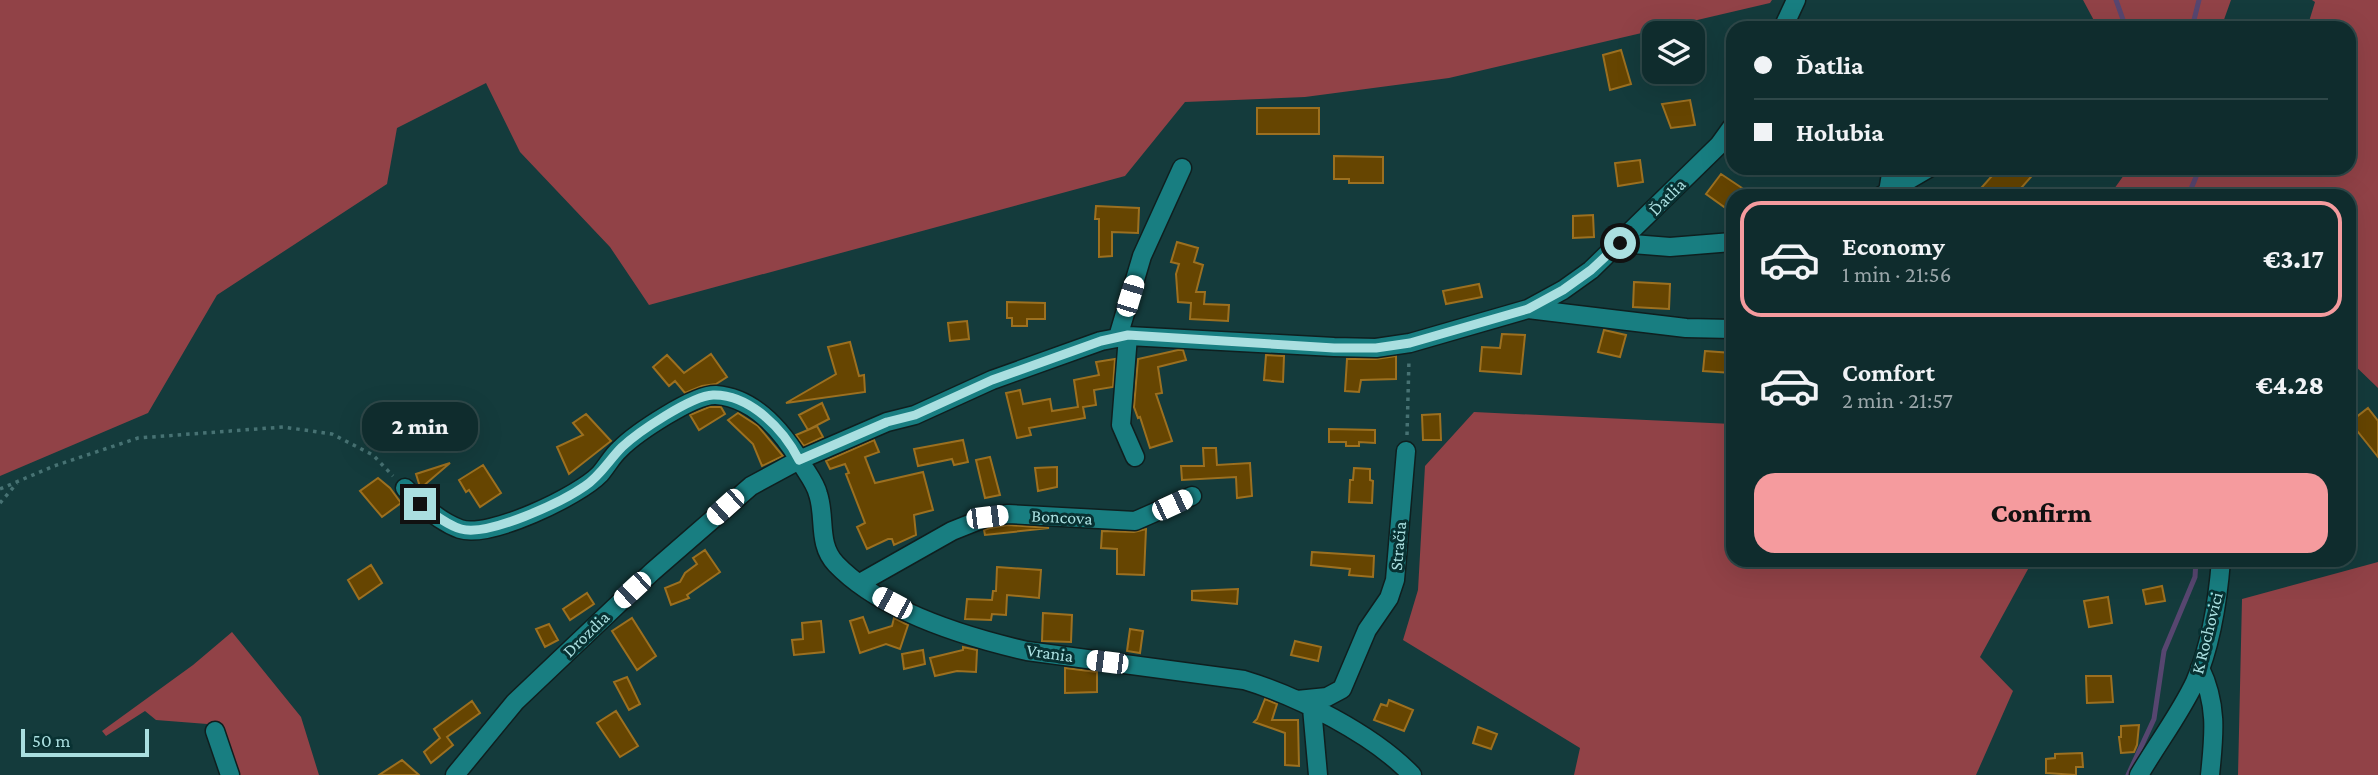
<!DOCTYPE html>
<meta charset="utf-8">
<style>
body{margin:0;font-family:"Crimson Pro",serif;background:#1d3839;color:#f1f3f6;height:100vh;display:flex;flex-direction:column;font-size:26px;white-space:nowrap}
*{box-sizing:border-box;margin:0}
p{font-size:23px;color:#9ba7aa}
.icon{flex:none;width:38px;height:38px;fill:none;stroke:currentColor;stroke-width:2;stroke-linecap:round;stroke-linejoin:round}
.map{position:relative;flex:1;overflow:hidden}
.details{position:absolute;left:1726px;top:189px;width:630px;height:378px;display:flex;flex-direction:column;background:#0f2c2d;border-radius:21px;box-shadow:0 7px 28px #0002,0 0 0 2px #2f4849}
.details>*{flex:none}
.guide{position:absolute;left:1726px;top:21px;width:630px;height:154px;border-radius:21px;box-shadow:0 7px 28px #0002,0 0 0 2px #2f4849;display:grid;align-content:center;height:154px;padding:0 28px;background:#0f2c2d}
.tools{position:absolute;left:1642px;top:21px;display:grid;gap:14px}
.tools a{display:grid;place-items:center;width:63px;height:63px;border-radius:14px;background:#0f2c2d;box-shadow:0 7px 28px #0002,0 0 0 2px #2f4849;font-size:35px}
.scale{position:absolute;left:21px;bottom:18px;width:128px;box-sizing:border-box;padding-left:7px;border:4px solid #aadfe0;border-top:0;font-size:19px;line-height:24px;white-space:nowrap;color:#aadfe0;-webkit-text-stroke:5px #083132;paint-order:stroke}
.end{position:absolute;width:32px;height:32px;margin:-16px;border:9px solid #aadfe0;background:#111;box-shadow:0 0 0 4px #111}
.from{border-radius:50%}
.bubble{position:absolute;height:49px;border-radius:21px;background:#0f2c2d;box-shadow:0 7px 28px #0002,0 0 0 2px #2f4849;font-size:23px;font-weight:800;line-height:49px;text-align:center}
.car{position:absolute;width:21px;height:42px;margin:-21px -10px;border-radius:9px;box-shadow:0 0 5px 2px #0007;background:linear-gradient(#fff 24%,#345 0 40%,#fff 0 76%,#345 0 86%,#fff 0)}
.guide b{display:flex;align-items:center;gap:24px;height:66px;font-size:26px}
.guide b+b{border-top:2px solid #2f4849}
.guide i{width:18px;height:18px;background:#f1f3f6}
ul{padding:12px 0 0;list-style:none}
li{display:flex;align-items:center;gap:21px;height:116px;margin:0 14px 10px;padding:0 14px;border:4px solid transparent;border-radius:21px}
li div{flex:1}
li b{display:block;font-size:26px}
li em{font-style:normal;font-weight:800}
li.selected{border-color:#f59b9e}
li>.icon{width:63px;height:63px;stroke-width:1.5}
.button{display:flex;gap:14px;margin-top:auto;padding:14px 28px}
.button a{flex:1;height:80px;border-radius:21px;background:#f59b9e;color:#111;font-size:28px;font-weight:800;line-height:80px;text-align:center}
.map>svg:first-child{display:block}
</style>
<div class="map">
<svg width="2378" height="775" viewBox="0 0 2378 775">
<rect width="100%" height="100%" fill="#143b3c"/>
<path fill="#914247" d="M0 0H1772L1770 3 1449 78 1305 97 1185 102 1125 176 649 305 610 247 520 152 486 83 397 128 387 184 217 295 148 413 0 476Z
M2083 0H2231L2221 28H2098Z
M2312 0H2378V388L2349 360 2348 196H2109L2129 168H2348V28H2307L2315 2Z
M1474 412 1732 424V560H2033L1980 657 2013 691 1976 775H1574L1580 748 1403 640 1418 590 1425 466Z
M2378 562V775H2238L2242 599Z
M232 632 301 717 319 775H237L220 725 156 720 145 711 106 736 102 731 193 665Z"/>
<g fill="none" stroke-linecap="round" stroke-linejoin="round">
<path stroke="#574670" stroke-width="5" d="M2116 0 2126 28
M2192 28 2199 0
M2188 196 2196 177 2192 168
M2128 775 2154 719 2164 651 2195 577 2196 560"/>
</g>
<path fill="#664501" stroke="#9c7020" stroke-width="2" d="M1621 50 1631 84 1610 90 1603 55Z
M1690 100 1695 125 1671 128 1662 104Z
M1257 108H1319V134H1257Z
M1334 156 1383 157V183H1349V179H1334Z
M1640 160 1643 182 1618 186 1615 163Z
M1999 168H2039L2014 196H1974Z
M1721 174 1742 188 1737 196H1732V202L1727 209 1706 194Z
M1096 206 1139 208 1138 233 1112 232V256L1099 257V219H1095Z
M1593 215 1594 237 1573 238V216Z
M1177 242 1198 248 1194 262 1203 265 1196 292H1205L1204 304 1229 305 1228 321 1190 319 1191 303 1178 302 1176 274 1179 264 1171 262Z
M1634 282 1670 284 1669 309 1633 307Z
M1479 284 1482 297 1446 304 1443 291Z
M1007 302 1045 303V319H1027V326H1012V318H1007Z
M967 321 969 339 950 341 948 323Z
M1604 330 1626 335 1620 357 1598 352Z
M1502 334 1525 335 1521 374 1480 371 1482 347 1500 348Z
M850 342 859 376 864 375 865 392 786 403 836 374 828 347Z
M1178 350H1183L1186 360 1158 367 1162 393 1156 394 1172 441 1150 448 1140 417 1138 418 1134 407 1138 359Z
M1705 351 1732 353V373L1703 371Z
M711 354 727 377 716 384 702 386 685 393 675 381 669 386 653 367 667 355 684 373Z
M1266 355 1284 356 1283 382 1264 380Z
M1396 356V379L1361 380 1359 392 1345 391 1347 359H1376Z
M1115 359 1113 387 1094 390 1096 405 1083 407 1085 418 1029 428 1031 435 1017 438 1006 393 1020 390 1023 404 1050 399 1052 411 1078 407 1074 380 1099 375 1096 362Z
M822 403 829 419 808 430 799 415Z
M709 407H721L725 414 699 430 690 415Z
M2368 408 2378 421V457L2350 422Z
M738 413 758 426 783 456 762 466 753 444 728 420Z
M586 414 611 441 569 474 557 447 583 435 573 423Z
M1440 414 1441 440H1423L1422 415Z
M817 426 823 437 804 446 796 435Z
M1329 429 1375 430V443L1359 442V446H1346V442H1329Z
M874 440 879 452 865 457 875 483 923 472 933 510 914 515 916 535 894 545 892 539H888L867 549 857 527 865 523 846 474 849 473 845 464 830 469 826 461Z
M963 440 968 462 954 465 952 459 918 466 914 449Z
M1203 448H1216L1217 465 1250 463 1252 496 1237 498 1236 477 1182 480 1181 466H1204Z
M990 457 1000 495 985 498 976 460Z
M450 463 421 488 420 487 416 474Z
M483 465 501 493 480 507 469 490 466 492 459 480Z
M1057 467V487L1038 491 1035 468Z
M1354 468 1370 469V480L1373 481 1372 503 1349 502 1350 480H1353Z
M378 478 390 488 401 503 382 517 360 491Z
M1008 525 1049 528 985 535 984 530 990 528Z
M1146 529 1144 575 1117 574V549L1101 548 1102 531 1134 532Z
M705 550 720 572 687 595 689 598 671 605 665 588 680 582 685 573 697 564 693 558Z
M1312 552 1374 556 1373 577 1349 575 1350 569 1311 565Z
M371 565 382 583 359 599 348 580Z
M997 567 1041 570 1039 598 1007 595 1006 615 992 614 991 620 965 619 967 599 992 600 993 591H996Z
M2162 586 2165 601 2146 604 2143 590Z
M1238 589 1237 604 1192 600V591Z
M587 593 594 604 570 620 563 609Z
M2108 597 2112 623 2089 627 2084 601Z
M1043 613 1072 615 1071 642 1042 641Z
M863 617 869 633 892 626 894 618 908 625 900 649 886 644 860 653 850 621Z
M632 618 656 656 637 670 612 631Z
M821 621 824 652 794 655 792 640 803 639 802 623Z
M549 624 558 640 545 647 536 629Z
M1130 629 1143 631 1140 653 1127 651Z
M1295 641 1321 647 1318 661 1291 655Z
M963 647 977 650 976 672 957 671 935 676 930 658 963 650Z
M923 650 925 664 904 669 902 654Z
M1065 668 1097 672V692L1065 693Z
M2086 676H2111L2113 702 2087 703Z
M627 677 640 704 629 710 614 682Z
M1265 699 1277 704 1272 720H1298L1299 766 1285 765V733L1254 722 1257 719Z
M1389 700 1413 710 1404 731 1374 720 1381 704 1387 706Z
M472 701 480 713 447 737 453 745 431 763 424 752 440 738 434 729Z
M616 711 638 746 620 757 597 723Z
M2139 725 2137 745 2134 752 2121 753 2119 737H2121V726Z
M1478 727 1497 734 1491 749 1473 743Z
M2082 753 2083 767H2076V775L2046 773V759L2055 758V754Z
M402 760 419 775H379Z"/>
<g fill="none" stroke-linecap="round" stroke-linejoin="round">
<g stroke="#0f1f1f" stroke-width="21">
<path id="minor" d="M1783 28 1796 0
M1892 168 1888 192 1893 196
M1881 196 1929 168
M1620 243 1670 247 1732 242
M1528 309 1686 328 1732 329
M1128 336 1121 425 1135 457
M1118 337 1142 256 1182 168
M405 488C420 504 438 521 460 529 489 539 579 496 600 474 607 466 612 456 620 449 636 433 694 394 716 395 754 398 782 431 800 461 806 472 815 482 818 494 826 518 817 544 836 564 881 611 966 637 1027 651L1244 680C1297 696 1373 734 1412 775
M860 583 952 531 987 517 1008 514 1135 521 1192 496
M2200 668C2218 705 2214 736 2210 775
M1297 700 1327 697 1342 689 1367 630 1389 598 1395 580 1406 451
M1312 708 1318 775
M215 731 230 775
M455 775 515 702 652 572 751 486 799 460 887 422 915 415 992 380 1101 341 1128 336 1334 347 1376 348 1410 343 1528 309 1563 290 1591 270 1719 145 1732 127
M2139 775C2157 744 2180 714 2195 682 2211 645 2218 599 2221 560"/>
</g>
<path stroke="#477273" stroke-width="3.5" stroke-dasharray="3.5 5" stroke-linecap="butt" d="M1407 435 1409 359
M0 489 54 466 138 438 283 427 332 434 373 455 393 476
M0 503 17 483"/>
<use href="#minor" stroke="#187e81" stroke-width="18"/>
</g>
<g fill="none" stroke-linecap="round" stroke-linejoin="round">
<path stroke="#aadfe0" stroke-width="9" d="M420 504C432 513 447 525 461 529 488 537 562 502 585 486 600 476 609 460 622 447 638 432 691 396 713 395 750 394 784 430 799 460L887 422 915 415 992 380 1101 341 1128 335 1334 348H1376L1410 343 1528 309 1563 290 1591 270 1620 243"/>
</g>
<g text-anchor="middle" stroke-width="6" stroke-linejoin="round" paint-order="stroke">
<g font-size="18" fill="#aadfe0" stroke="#083132">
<text transform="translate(1667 197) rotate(-45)" y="6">Ďatlia</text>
<text transform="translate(1062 517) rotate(3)" y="6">Boncova</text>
<text transform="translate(1398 546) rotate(-85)" y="6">Stračia</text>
<text transform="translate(2207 633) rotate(-76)" y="6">K Rochovici</text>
<text transform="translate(586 634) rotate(-44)" y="6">Drozdia</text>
<text transform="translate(1050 653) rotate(8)" y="6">Vrania</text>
</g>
</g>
</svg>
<div class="tools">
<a><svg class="icon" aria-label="layers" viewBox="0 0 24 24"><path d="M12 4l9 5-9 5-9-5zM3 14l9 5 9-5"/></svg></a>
</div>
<div class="scale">50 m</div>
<i class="end from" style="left:1620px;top:243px"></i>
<i class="end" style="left:420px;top:504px"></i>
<div class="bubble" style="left:362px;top:402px;width:116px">2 min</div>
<i class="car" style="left:1130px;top:296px;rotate:17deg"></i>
<i class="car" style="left:1172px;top:505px;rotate:65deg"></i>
<i class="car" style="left:725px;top:507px;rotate:228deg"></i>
<i class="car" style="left:987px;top:517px;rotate:83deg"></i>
<i class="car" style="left:632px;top:590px;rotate:227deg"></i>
<i class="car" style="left:892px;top:603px;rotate:298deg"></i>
<i class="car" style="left:1107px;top:662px;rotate:277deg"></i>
<div class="guide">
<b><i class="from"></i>Ďatlia</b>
<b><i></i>Holubia</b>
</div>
<section class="details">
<ul>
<li class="selected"><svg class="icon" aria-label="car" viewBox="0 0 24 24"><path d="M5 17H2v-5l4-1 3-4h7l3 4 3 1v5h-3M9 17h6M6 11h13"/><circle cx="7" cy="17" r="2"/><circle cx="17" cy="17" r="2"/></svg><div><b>Economy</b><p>1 min · 21:56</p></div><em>€3.17</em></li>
<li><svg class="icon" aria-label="car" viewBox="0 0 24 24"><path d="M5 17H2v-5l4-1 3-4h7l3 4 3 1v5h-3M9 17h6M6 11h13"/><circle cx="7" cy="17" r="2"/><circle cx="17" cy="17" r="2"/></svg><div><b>Comfort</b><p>2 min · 21:57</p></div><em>€4.28</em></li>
</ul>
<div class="button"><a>Confirm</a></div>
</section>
</div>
